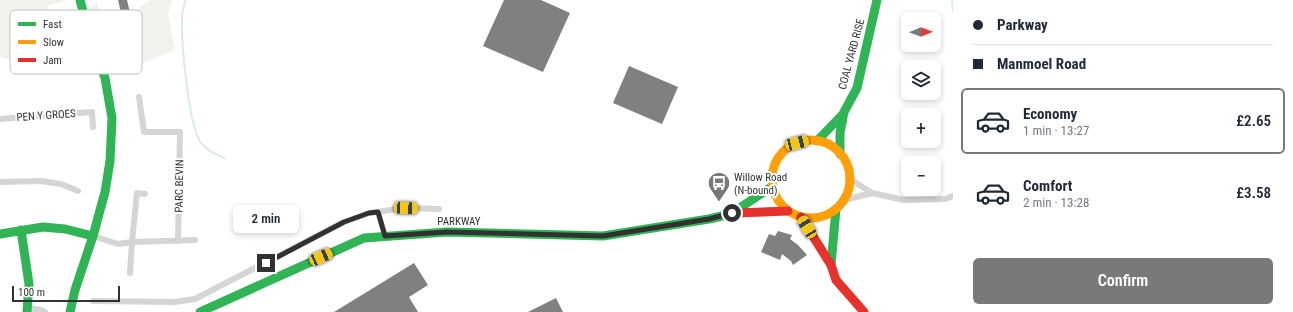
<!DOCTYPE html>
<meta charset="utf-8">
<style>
body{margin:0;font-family:"Roboto Condensed",sans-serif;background:#f6f6f7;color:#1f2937;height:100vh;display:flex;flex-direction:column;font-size:15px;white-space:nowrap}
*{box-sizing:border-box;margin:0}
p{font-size:13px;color:#747a83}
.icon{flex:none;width:22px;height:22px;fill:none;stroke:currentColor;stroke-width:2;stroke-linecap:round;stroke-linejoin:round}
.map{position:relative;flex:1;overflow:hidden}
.panel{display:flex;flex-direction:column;background:#fff;width:340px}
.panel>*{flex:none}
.top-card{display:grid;align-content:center;height:88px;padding:0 20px;background:#fff}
.needle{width:26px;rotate:89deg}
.tools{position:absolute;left:901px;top:12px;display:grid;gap:8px}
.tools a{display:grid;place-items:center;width:40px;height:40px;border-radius:6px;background:#fff;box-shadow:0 2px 6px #0003;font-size:20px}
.scale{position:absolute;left:12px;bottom:10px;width:108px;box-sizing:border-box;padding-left:4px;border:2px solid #313131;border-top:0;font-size:11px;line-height:14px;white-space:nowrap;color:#313131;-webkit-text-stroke:3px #fff;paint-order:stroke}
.end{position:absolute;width:18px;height:18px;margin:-9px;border:5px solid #313131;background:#fff;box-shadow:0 0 0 2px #fff}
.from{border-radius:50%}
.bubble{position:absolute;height:28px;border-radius:6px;background:#fff;box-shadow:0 2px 6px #0003;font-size:13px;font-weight:600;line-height:28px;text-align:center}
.car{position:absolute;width:12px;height:24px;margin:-12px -6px;border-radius:5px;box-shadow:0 0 3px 1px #0007;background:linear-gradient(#f5c518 24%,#345 0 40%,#f5c518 0 76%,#345 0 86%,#f5c518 0)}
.top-card b{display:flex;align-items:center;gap:14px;height:38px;font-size:15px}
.top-card b+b{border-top:1px solid #e0e1e3}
.top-card i{width:10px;height:10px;background:#1f2937}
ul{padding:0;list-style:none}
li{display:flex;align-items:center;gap:12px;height:66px;margin:0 8px 6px;padding:0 12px;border:2px solid transparent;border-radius:6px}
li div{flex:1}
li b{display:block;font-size:15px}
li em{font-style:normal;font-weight:600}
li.selected{border-color:#797979}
li>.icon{width:36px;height:36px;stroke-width:1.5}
.action{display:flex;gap:8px;margin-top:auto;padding:8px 20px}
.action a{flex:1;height:46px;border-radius:6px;background:#797979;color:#fff;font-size:16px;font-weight:600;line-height:46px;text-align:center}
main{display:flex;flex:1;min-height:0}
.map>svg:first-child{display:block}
</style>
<main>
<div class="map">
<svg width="953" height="312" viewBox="0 0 953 312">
<rect width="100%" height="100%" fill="#fff"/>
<path fill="#f0f2eb" d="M0 0H68L47 6 65 73 0 57Z
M149 0H172L168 14 175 50 110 76 88 6 95 5V2H97L99 10 97 12 100 26 120 23 124 21Z"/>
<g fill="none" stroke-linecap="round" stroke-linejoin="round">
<path stroke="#daeaee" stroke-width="2" d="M185 0C184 5 183 10 182 15 181 39 188 125 201 143 208 151 215 154 224 158
M952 0 953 12"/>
</g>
<path fill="#808080" d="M118 0H127L130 13 122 15 123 21 100 24 98 13 106 12 107 15 121 13Z
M504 0H541L570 13 543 72 483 46Z
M629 66 678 87 662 124 613 103Z
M778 231 792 235 790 239 798 245 807 255 793 265 791 261 782 254 780 260 761 252 769 234 775 236Z
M414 263 428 285 409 297 418 312H334Z
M556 298 563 312H528Z"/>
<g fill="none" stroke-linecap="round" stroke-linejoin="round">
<path stroke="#d5d5d5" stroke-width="6" d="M139 97 144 132H180L178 241
M0 119 92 112 93 127
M850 179 872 193 904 200 945 199 953 196
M0 182 41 181 61 184 78 191
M844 200 872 193
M378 212 385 236
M93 236 118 244 132 242 195 240
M130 273 132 242 137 193 145 194
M93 301 175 302 195 299 344 222 369 213 406 208 439 209
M28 308 41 310 45 312"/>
<path stroke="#30b455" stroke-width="9" d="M817 141 844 113
M840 154V133L844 112 857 88 877 0
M732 213 773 186
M21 230 29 284 27 312
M0 234 43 227 65 229 93 236
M831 265 836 209
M70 312 75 290 93 236 105 192 110 161 112 118 105 78 91 40 80 0
M200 312 364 238 447 232 603 236 709 219 735 213"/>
<path stroke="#ff9f0a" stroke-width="9" d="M772 179a39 39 0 1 1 78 0a39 39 0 1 1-78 0Z"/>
<path stroke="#e5322d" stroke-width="9" d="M735 213 788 211
M801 217 831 265 836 280 864 312"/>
</g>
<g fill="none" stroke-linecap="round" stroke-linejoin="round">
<path stroke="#313131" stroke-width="5" d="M266 263 344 222 369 213 378 212 385 236 447 232 603 236 709 219 732 213"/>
</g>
<defs>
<g id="bus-pin" transform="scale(1.15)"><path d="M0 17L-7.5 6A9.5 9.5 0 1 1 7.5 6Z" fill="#797979" stroke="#fff"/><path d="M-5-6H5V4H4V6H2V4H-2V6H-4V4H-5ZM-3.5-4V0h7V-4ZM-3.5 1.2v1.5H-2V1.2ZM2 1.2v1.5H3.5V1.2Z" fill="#fff"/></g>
</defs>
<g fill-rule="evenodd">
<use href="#bus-pin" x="719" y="183"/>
</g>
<g text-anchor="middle" stroke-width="4" stroke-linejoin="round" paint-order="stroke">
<g font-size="11" fill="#313131" stroke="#fff">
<text transform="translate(851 54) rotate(-75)" y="4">COAL YARD RISE</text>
<text transform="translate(46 115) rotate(-4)" y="4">PEN Y GROES</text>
<text transform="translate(179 186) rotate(-89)" y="4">PARC BEVIN</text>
<text x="459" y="225">PARKWAY</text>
</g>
<g font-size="11" fill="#313131" stroke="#fff" text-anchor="start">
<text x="734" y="181">Willow Road<tspan x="734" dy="13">(N-bound)</tspan></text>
</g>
</g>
<rect x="10" y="10" width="132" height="64" rx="6" fill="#fff" stroke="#c1c1c1" stroke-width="1"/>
<rect x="18" y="22" width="18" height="4" fill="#30b455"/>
<rect x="18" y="40" width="18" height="4" fill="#ff9f0a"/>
<rect x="18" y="58" width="18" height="4" fill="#e5322d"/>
<g font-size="11" fill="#313131">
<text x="43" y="28">Fast</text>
<text x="43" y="46">Slow</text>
<text x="43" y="64">Jam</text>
</g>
</svg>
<div class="tools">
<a><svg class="needle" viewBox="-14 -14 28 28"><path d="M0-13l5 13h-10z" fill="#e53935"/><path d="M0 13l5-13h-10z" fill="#747a83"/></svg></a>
<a><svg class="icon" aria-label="layers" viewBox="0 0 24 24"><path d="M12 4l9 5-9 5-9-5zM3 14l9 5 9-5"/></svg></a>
<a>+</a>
<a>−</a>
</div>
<div class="scale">100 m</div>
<i class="end from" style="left:732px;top:213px"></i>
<i class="end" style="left:266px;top:263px"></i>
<div class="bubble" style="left:233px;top:205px;width:66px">2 min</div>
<i class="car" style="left:797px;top:143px;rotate:76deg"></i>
<i class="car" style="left:406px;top:208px;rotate:92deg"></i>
<i class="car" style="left:807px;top:227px;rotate:328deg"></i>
<i class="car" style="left:321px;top:257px;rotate:66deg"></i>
</div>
<section class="panel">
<div class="top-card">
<b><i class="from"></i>Parkway</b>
<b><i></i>Manmoel Road</b>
</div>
<ul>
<li class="selected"><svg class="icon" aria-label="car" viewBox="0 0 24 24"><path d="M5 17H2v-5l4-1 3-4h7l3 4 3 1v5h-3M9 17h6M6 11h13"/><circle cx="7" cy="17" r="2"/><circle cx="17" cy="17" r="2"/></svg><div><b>Economy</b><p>1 min · 13:27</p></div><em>£2.65</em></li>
<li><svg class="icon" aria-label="car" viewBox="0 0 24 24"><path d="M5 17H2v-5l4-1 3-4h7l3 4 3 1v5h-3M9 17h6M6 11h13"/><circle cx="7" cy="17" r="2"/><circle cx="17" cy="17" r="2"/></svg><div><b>Comfort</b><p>2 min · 13:28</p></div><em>£3.58</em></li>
</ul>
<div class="action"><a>Confirm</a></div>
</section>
</main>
